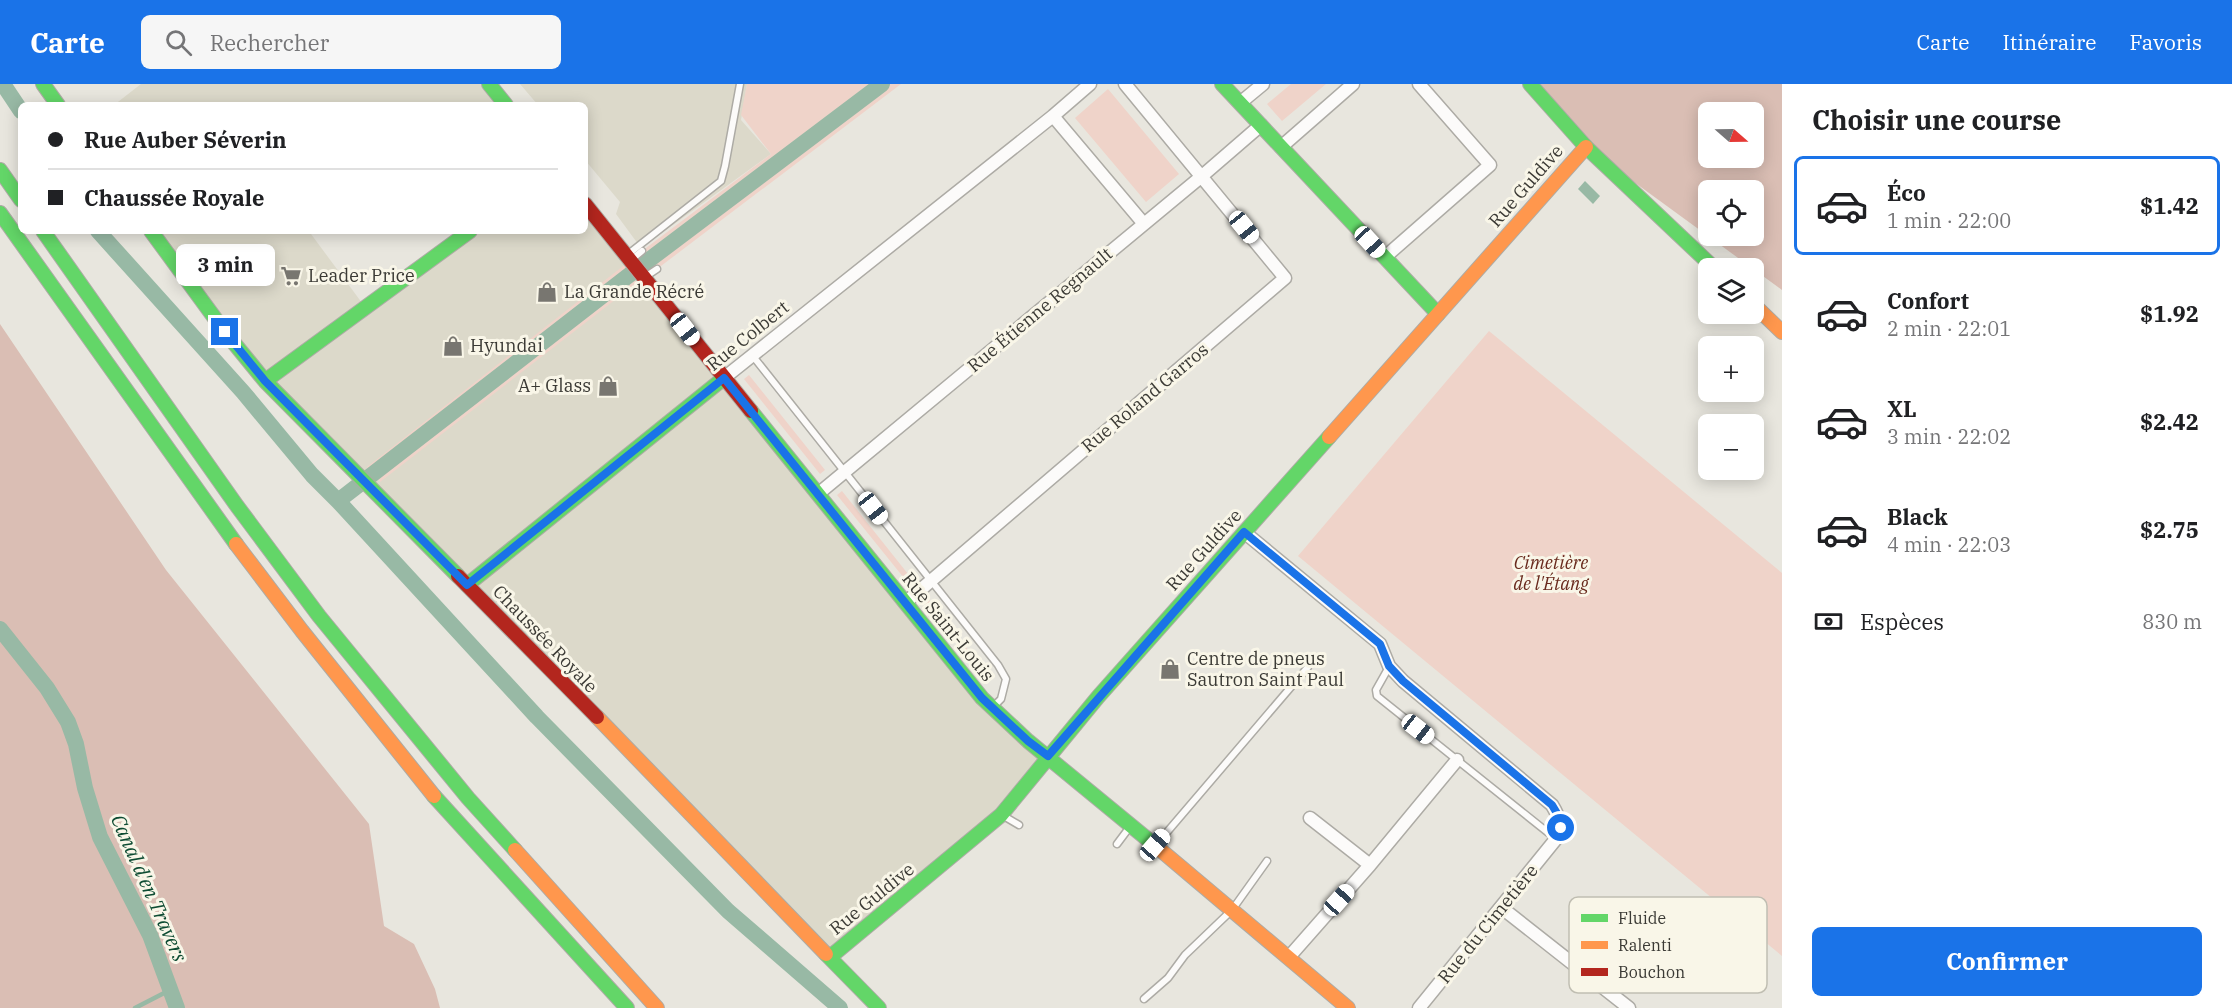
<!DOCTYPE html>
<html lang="fr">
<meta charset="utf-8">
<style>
body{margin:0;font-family:"IBM Plex Serif",serif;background:#f6f6f6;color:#202124;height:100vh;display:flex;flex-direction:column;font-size:22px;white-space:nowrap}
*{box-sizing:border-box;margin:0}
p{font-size:20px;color:#757577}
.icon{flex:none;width:33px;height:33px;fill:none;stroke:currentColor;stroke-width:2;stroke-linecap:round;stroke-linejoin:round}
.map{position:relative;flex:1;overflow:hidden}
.sheet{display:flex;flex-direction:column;background:#fff;width:450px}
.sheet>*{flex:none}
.top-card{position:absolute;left:18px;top:18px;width:570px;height:132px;border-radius:9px;box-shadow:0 3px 15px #0003;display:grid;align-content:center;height:132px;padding:0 30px;background:#fff}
.needle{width:39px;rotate:110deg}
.tools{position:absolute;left:1698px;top:18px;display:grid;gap:12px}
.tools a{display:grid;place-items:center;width:66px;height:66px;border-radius:9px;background:#fff;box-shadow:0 3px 15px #0003;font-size:30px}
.end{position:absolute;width:27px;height:27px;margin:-14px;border:8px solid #1a73e8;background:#fff;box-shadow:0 0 0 3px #fff}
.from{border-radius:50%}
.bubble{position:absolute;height:42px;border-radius:9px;background:#fff;box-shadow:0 3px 15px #0003;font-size:20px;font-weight:700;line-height:42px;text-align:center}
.car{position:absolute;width:18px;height:36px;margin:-18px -9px;border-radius:8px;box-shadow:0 0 4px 2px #0007;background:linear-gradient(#fff 24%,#345 0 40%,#fff 0 76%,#345 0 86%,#fff 0)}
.top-card b{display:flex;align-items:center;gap:21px;height:57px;font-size:22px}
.top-card b+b{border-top:2px solid #e0e0e0}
.top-card i{width:15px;height:15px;background:#202124}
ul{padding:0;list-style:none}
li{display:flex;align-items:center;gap:18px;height:99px;margin:0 12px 9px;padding:0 18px;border:3px solid transparent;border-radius:9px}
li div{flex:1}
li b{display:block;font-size:22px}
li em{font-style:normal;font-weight:700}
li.selected{border-color:#1a73e8}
li>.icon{width:54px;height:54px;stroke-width:1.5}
h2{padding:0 30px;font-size:27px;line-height:72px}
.pay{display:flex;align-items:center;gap:15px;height:66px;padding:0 30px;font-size:22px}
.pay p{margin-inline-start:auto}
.button{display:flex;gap:12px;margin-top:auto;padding:12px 30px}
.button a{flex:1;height:69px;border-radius:9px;background:#1a73e8;color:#fff;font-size:24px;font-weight:700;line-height:69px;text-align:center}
header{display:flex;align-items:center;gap:36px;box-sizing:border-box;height:84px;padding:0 30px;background:#1a73e8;color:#fff}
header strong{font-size:28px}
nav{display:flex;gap:33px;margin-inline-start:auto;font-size:21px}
.search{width:420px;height:54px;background:#f6f6f6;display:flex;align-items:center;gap:15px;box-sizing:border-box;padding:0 21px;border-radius:9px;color:#757577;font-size:22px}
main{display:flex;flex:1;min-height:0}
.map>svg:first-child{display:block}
</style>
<header>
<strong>Carte</strong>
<div class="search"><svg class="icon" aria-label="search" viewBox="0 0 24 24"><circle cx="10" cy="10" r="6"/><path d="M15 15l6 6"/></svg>Rechercher</div>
<nav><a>Carte</a><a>Itinéraire</a><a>Favoris</a></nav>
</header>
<main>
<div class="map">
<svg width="1782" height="924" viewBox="0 0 1782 924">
<rect width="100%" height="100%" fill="#e8e6de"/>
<path fill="#dcd9ca" d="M141 0H489L506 21H114Z
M520 0H747L741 36 771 70 641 164 616 130 620 118 585 76V21H538Z
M585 120 982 614 1048 672 1001 731 830 873 265 297 151 147H314L311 150 365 223 470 147H585Z"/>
<path fill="#efd3c9" d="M747 0H901L657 185 642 167 771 70 741 31Z
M1291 0H1326L1282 37 1267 20Z
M1108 5 1179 90 1146 118 1075 34Z
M627 179 626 194 638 198 380 398 367 383Z
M1489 247 1782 489V872L1298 472Z
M749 291 825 386 820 390 744 295Z
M842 407 912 495 908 499 837 411Z
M929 516 982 584 979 587 925 520Z"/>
<path fill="#dabeb4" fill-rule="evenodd" d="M1530 0H1782V206L1586 63ZM1708 28H1754V74H1708ZM1708 106H1754V152H1708Z
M0 240 166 486 369 740 384 842 414 860 435 905 440 924H0Z"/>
<path fill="#98b9a5" d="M1585 97 1600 112 1593 120 1578 105Z"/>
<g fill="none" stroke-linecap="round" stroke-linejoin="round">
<path stroke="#98b9a5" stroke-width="4.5" d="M135 924 170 906"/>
<path stroke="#98b9a5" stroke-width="16" d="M3 0 21 27
M98 147 243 308 312 391 338 417 537 633 728 827 840 924
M338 417 637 185 882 0
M0 545 47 604 68 638 76 660 85 704 100 753 150 851 177 924"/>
<g stroke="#adaba5" stroke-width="9">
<path id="lane" d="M627 171 721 97 725 82 740 0
M631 176 642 167
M645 193 657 185
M752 271 998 581 1006 595 1001 615 992 624
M1389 583 1376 606 1377 612 1556 755
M1002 731 1019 741
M1117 760 1129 744
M1156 761 1308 583
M1144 915 1168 894 1185 871 1232 826 1267 777"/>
</g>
<g stroke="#adaba5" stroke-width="15">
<path id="street" d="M1240 19 1263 0
M1053 32 1144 140
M1281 63 1353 0
M1385 173 1490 81 1419 0
M724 294 1053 32 1090 0
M818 410 1202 92 1261 41
M1244 448 1380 560 1389 582 1403 597 1552 721C1560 734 1562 742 1556 755L1419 924
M905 519 1285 194 1125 0
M1310 734 1370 781
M1502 824 1629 924
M1289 873 1370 781 1457 676"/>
</g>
<g stroke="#adaba5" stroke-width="16">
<path id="fast" d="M43 0 58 21
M489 0 506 21
M1222 0 1438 230
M1530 0 1586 63 1714 184
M0 86 21 116
M0 129 236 460
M43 147 237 422 319 532 468 714 515 766
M151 147 225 248 265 297 458 492
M265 297 470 147
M751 327 982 614 1028 657 1157 763
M467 501 724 294
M434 712 627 924
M826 870 879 924
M830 873 1001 731 1098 613 1329 353"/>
</g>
<g stroke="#adaba5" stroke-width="16">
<path id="slow" d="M1754 221 1782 248
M1329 353 1586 63
M236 460 302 547 434 712
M597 633 826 870
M1157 763 1348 924
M515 766 657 924"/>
</g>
<g stroke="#adaba5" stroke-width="16">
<path id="jam" d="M585 120 751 327
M458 492 597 633"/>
</g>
<use href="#lane" stroke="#fcfbfa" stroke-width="6"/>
<use href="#street" stroke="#fcfbfa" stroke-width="12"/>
<use href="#fast" stroke="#63d668" stroke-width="14"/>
<use href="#slow" stroke="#ff974d" stroke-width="14"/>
<use href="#jam" stroke="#b3261e" stroke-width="14"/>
</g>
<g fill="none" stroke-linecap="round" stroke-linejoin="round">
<path stroke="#1a73e8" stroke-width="8" d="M225 248 265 297 467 501 724 294 982 614 1028 657 1048 672 1244 448 1380 560 1389 582 1403 597 1552 721 1558 731 1561 744"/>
</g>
<defs>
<g id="supermarket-bare" transform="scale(1.62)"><path d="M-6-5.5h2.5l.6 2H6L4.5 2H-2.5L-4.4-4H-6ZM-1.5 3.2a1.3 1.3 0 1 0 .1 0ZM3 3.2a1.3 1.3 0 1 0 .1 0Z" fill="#787670" stroke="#f9f6e8" stroke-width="2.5" paint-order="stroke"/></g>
<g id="shop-bare" transform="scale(1.62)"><path d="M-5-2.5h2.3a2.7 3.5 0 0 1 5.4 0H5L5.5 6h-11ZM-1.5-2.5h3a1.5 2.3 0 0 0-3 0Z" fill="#787670" stroke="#f9f6e8" stroke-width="2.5" paint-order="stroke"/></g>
</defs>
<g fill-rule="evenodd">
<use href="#supermarket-bare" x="291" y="192"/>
<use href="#shop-bare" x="547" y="208"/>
<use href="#shop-bare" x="453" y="262"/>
<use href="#shop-bare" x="608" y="302"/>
<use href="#shop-bare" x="1170" y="585"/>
</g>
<g text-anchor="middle" stroke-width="6" stroke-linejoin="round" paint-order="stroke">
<g font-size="18" fill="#3b3a35" stroke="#f9f6e8">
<text transform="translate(1526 102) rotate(-49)" y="6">Rue Guldive</text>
<text transform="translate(1040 226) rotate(-40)" y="6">Rue Étienne Regnault</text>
<text transform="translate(748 252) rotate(-39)" y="6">Rue Colbert</text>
<text transform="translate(1145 314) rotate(-40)" y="6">Rue Roland Garros</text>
<text transform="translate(1204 466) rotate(-48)" y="6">Rue Guldive</text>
<text transform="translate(948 543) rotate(51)" y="6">Rue Saint-Louis</text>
<text transform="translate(545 555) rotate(46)" y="6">Chaussée Royale</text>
<text transform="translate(872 815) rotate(-39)" y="6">Rue Guldive</text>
<text transform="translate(1488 840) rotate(-51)" y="6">Rue du Cimetière</text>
</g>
<g font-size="18" fill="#3b3a35" stroke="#f9f6e8" text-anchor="start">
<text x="308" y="198">Leader Price</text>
<text x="564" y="214">La Grande Récré</text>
<text x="470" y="268">Hyundai</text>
<text x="591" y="308" text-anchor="end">A+ Glass</text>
<text x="1187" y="581">Centre de pneus<tspan x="1187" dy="21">Sautron Saint Paul</tspan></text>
</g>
<g font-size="18" font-style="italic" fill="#692a1d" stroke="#f9f6e8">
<text x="1551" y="485">Cimetière<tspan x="1551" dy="21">de l'Étang</tspan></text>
</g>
<g font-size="20" font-style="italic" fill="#0d4b32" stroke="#f9f6e8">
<text transform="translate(149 804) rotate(66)" y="7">Canal d'en Travers</text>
</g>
</g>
<rect x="1569" y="813" width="198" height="96" rx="9" fill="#f9f6e8" stroke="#c0beb2" stroke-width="1.5"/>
<rect x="1581" y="830" width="27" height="8" fill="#63d668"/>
<rect x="1581" y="857" width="27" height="8" fill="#ff974d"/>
<rect x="1581" y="884" width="27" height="8" fill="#b3261e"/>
<g font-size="16" fill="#3b3a35">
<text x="1618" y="840">Fluide</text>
<text x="1618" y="867">Ralenti</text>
<text x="1618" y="894">Bouchon</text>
</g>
</svg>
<div class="tools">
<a><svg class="needle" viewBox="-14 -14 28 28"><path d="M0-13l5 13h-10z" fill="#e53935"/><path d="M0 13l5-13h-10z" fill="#757577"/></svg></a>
<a><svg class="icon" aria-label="locate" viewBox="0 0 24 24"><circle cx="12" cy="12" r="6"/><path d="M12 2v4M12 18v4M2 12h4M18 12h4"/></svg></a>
<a><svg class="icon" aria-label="layers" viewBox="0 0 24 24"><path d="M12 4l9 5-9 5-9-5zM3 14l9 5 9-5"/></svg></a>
<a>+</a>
<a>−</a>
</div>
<i class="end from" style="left:1561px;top:744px"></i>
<i class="end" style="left:225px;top:248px"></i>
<div class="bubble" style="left:176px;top:160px;width:99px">3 min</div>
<i class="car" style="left:1244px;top:143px;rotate:141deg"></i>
<i class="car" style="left:1370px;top:158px;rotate:137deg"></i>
<i class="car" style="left:685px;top:245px;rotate:142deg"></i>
<i class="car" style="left:873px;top:424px;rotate:142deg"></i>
<i class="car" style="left:1418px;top:645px;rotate:128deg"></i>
<i class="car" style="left:1155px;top:761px;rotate:41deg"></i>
<i class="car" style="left:1339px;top:816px;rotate:42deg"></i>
<div class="top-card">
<b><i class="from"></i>Rue Auber Séverin</b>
<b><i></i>Chaussée Royale</b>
</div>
</div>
<section class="sheet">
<h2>Choisir une course</h2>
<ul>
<li class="selected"><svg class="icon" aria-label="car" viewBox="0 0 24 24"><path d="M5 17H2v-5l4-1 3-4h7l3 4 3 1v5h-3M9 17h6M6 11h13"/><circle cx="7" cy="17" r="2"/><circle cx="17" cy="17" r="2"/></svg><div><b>Éco</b><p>1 min · 22:00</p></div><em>$1.42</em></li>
<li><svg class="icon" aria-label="car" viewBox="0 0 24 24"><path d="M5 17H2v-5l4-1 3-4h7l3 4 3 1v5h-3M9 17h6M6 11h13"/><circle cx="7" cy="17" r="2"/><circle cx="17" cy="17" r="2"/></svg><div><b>Confort</b><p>2 min · 22:01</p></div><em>$1.92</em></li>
<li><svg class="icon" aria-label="car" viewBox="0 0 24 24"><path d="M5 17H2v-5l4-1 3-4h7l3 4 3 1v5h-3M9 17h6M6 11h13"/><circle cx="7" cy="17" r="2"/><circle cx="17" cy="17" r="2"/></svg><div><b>XL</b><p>3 min · 22:02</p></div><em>$2.42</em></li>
<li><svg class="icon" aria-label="car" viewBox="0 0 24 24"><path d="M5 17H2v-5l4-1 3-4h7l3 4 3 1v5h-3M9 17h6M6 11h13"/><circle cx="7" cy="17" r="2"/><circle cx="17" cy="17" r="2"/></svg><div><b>Black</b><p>4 min · 22:03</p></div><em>$2.75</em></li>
</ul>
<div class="pay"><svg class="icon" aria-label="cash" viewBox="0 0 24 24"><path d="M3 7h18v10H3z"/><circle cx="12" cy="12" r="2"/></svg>Espèces<p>830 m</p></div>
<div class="button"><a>Confirmer</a></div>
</section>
</main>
